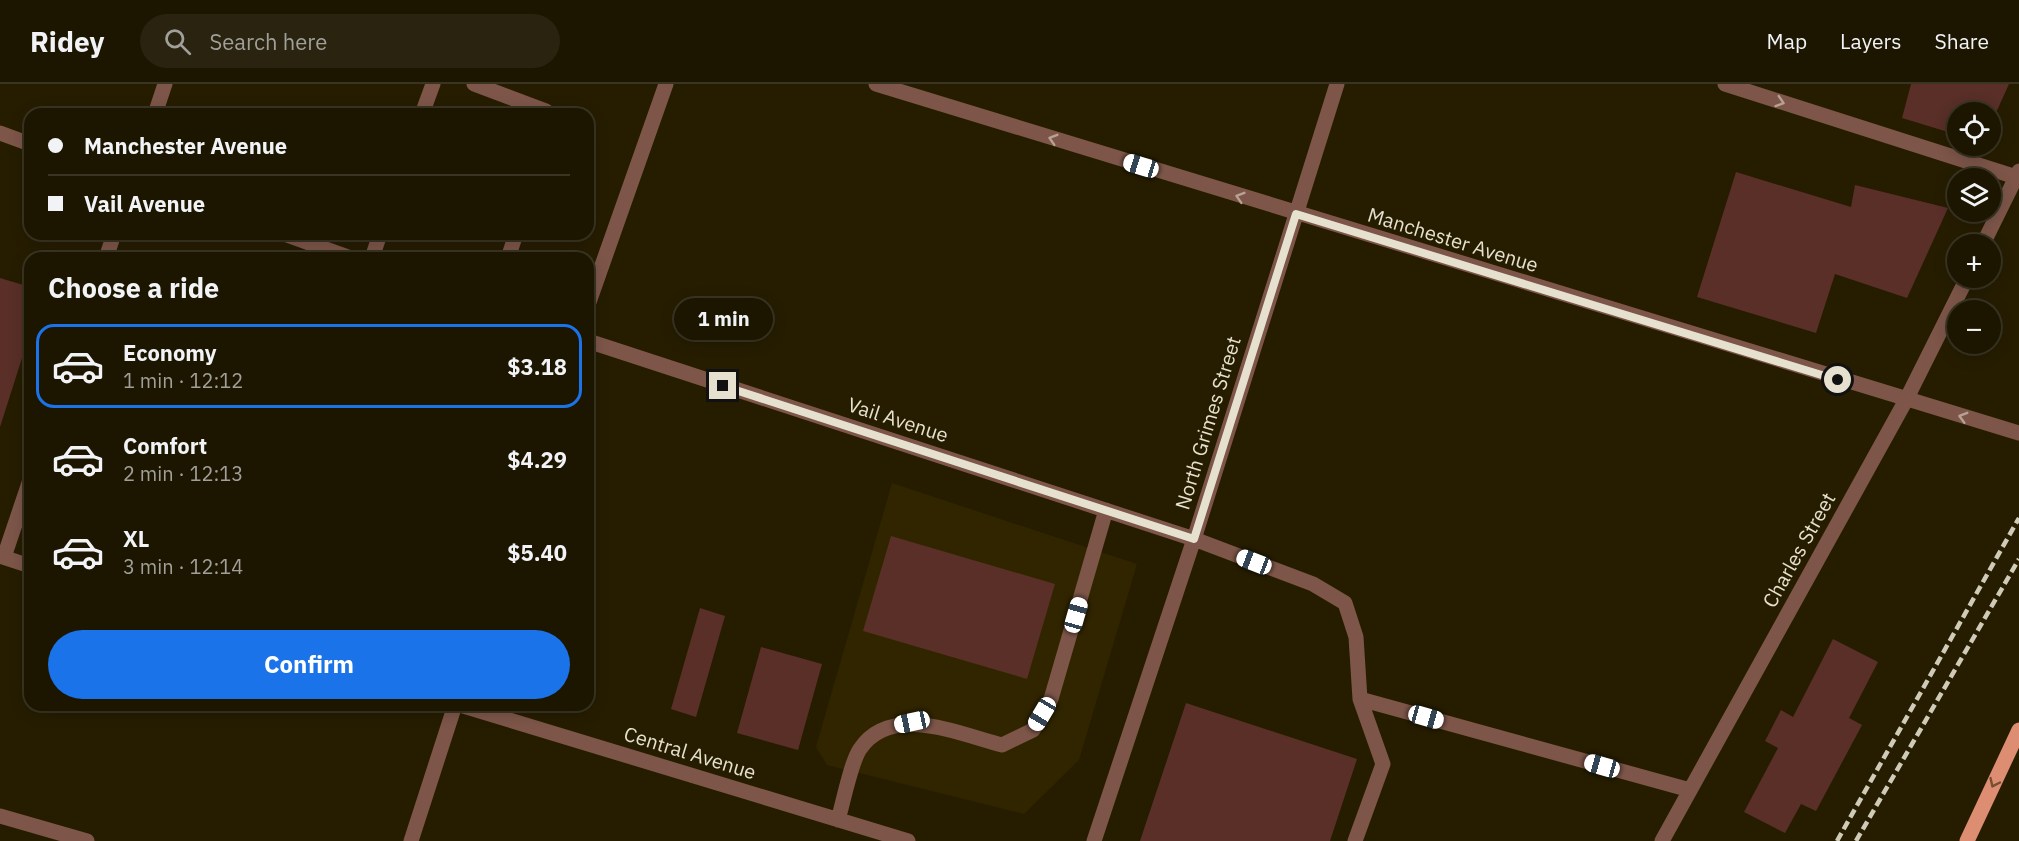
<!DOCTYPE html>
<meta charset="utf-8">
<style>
body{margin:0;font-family:"IBM Plex Sans",sans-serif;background:#292310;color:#f1f3f6;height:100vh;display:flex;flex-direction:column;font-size:22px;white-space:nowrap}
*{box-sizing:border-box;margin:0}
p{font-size:20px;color:#a09f99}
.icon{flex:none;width:33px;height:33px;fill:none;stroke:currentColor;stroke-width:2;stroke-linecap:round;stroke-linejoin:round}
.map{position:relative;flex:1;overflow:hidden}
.details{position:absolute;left:24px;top:168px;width:570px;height:459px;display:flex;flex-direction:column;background:#1c1601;border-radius:18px;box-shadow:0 3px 15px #0003,0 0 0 2px #3a3523}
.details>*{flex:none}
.banner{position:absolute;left:24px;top:24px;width:570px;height:132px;border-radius:18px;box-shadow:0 3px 15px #0003,0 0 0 2px #3a3523;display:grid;align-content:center;height:132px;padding:0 24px;background:#1c1601}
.fabs{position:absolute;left:1947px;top:18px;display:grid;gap:12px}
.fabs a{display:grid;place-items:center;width:54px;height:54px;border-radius:50%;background:#1c1601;box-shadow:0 3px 15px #0003,0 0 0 2px #3a3523;font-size:30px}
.end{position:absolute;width:27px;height:27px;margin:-14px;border:8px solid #e6e1cf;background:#111;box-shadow:0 0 0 3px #111}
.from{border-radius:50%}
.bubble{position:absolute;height:42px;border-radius:21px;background:#1c1601;box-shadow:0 3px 15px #0003,0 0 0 2px #3a3523;font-size:20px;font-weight:700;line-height:42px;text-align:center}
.car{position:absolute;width:18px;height:36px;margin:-18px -9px;border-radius:8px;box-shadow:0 0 4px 2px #0007;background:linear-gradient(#fff 24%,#345 0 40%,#fff 0 76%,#345 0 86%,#fff 0)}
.banner b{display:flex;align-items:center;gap:21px;height:57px;font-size:22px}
.banner b+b{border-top:2px solid #3a3523}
.banner i{width:15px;height:15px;background:#f1f3f6}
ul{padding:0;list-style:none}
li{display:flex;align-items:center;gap:18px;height:84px;margin:0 12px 9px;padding:0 12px;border:3px solid transparent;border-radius:18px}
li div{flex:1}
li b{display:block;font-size:22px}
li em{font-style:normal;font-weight:700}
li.current{border-color:#1a73e8}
li>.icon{width:54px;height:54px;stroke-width:1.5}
h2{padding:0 24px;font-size:27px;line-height:72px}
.cta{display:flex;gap:12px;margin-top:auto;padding:12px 24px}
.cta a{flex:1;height:69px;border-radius:36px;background:#1a73e8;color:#fff;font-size:24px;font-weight:700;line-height:69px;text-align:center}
header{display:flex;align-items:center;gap:36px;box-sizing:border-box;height:84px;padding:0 30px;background:#1c1601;border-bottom:2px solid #3a3523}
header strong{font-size:28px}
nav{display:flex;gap:33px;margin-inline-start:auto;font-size:21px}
.search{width:420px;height:54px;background:#292310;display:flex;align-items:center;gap:15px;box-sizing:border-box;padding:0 21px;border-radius:33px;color:#a09f99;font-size:22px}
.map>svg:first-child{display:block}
</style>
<header>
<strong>Ridey</strong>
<div class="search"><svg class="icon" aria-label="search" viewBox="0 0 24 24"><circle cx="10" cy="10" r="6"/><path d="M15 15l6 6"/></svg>Search here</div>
<nav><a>Map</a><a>Layers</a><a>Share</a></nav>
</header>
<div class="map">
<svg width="2019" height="757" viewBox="0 0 2019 757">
<rect width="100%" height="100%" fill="#261d01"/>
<path fill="#312500" d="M892 399 1137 480 1079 676 1024 730 827 681 816 663Z"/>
<path fill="#592f28" d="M1911 0H2009L1990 42V28H1958V51L1902 34Z
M1736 88 1851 123 1855 101 1948 124 1907 214 1835 190 1816 249 1697 213Z
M0 194 30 203V249L0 343Z
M891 452 1055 500 1027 595 863 547Z
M700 524 725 532 696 633 671 625Z
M1833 555 1878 578 1849 634 1862 641 1816 727 1801 720 1785 749 1744 728 1778 664 1765 657 1781 626 1793 633Z
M761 563 822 580 798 666 737 649Z
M1186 619 1357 675 1330 757H1140Z"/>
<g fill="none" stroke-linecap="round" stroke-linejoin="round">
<path stroke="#7d5649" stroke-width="15" d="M474 0 546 27 547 30
M876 0 2019 349
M1725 0 2016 93
M155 30 165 0
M422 30 433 0
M0 49 30 60
M284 150 351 174
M1983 160 2019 87
M106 174 114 150
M372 174 380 150
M508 174 516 150
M588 221 666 0
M588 257 1194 455 1313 500 1345 519 1356 553 1360 615 1383 680 1355 757
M0 472 30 482
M4 473 30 396
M1360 615 1690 706
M460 621 908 757
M0 732 87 757
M838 736C843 719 851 678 860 665 891 619 959 650 1002 661L1033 646 1051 615 1106 426
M411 757 455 621
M1094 757 1194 455 1337 0
M1662 757 1906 316 1967 194"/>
<path stroke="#dd8d71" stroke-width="15" d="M1967 757 2019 646"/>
<path stroke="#d0cbb8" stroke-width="4.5" stroke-dasharray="9 4.5" stroke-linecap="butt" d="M1837 757 2019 434
M1856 757 2019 475"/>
</g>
<defs><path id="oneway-chevron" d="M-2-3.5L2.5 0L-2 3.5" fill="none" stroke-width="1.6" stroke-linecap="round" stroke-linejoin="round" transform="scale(1.5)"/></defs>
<g stroke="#b7a293">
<use href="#oneway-chevron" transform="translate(1780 18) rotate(18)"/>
<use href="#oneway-chevron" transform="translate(1053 55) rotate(-163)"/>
<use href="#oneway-chevron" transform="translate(1240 113) rotate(-163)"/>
<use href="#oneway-chevron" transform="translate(1963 333) rotate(-164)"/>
</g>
<use stroke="#784f33" href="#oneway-chevron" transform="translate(1994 699) rotate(115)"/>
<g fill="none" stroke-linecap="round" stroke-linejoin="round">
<path stroke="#e6e1cf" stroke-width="8" d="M723 302 1194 455 1296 130 1838 296"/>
</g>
<g text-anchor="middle" stroke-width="5" stroke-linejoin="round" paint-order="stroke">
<g font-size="20" fill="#e6e1cf" stroke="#261d01">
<text transform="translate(1453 156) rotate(17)" y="7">Manchester Avenue</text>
<text transform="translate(898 336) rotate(18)" y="7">Vail Avenue</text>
<text transform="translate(1208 339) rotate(-73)" y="7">North Grimes Street</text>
<text transform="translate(1799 466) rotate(-61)" y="7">Charles Street</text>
<text transform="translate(690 669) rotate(17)" y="7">Central Avenue</text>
</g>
</g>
</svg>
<div class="fabs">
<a><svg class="icon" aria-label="locate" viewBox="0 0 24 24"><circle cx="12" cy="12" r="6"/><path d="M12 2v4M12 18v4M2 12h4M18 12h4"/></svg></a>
<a><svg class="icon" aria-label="layers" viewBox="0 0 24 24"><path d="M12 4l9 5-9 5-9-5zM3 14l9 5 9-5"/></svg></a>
<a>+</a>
<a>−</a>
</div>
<i class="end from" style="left:1838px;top:296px"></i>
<i class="end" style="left:723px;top:302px"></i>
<div class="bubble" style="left:674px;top:214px;width:99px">1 min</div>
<i class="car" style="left:1141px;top:82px;rotate:287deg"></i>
<i class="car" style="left:1254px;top:478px;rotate:291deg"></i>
<i class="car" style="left:1076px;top:531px;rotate:16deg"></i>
<i class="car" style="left:1042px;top:630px;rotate:211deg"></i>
<i class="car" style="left:1426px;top:633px;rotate:106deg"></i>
<i class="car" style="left:912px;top:638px;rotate:258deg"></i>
<i class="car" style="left:1602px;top:682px;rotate:286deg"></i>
<div class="banner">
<b><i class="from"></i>Manchester Avenue</b>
<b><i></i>Vail Avenue</b>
</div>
<section class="details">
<h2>Choose a ride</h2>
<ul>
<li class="current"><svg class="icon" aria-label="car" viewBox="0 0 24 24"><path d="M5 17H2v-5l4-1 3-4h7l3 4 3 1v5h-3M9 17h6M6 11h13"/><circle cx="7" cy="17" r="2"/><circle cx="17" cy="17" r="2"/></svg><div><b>Economy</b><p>1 min · 12:12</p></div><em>$3.18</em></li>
<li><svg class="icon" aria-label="car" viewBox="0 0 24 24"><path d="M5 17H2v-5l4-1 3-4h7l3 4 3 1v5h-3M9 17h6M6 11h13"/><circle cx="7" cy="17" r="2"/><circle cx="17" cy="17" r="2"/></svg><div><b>Comfort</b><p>2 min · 12:13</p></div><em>$4.29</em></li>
<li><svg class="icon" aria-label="car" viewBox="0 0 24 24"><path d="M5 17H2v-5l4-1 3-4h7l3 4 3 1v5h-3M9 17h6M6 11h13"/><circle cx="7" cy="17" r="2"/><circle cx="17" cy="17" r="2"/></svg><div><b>XL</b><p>3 min · 12:14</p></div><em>$5.40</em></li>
</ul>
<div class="cta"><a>Confirm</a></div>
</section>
</div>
